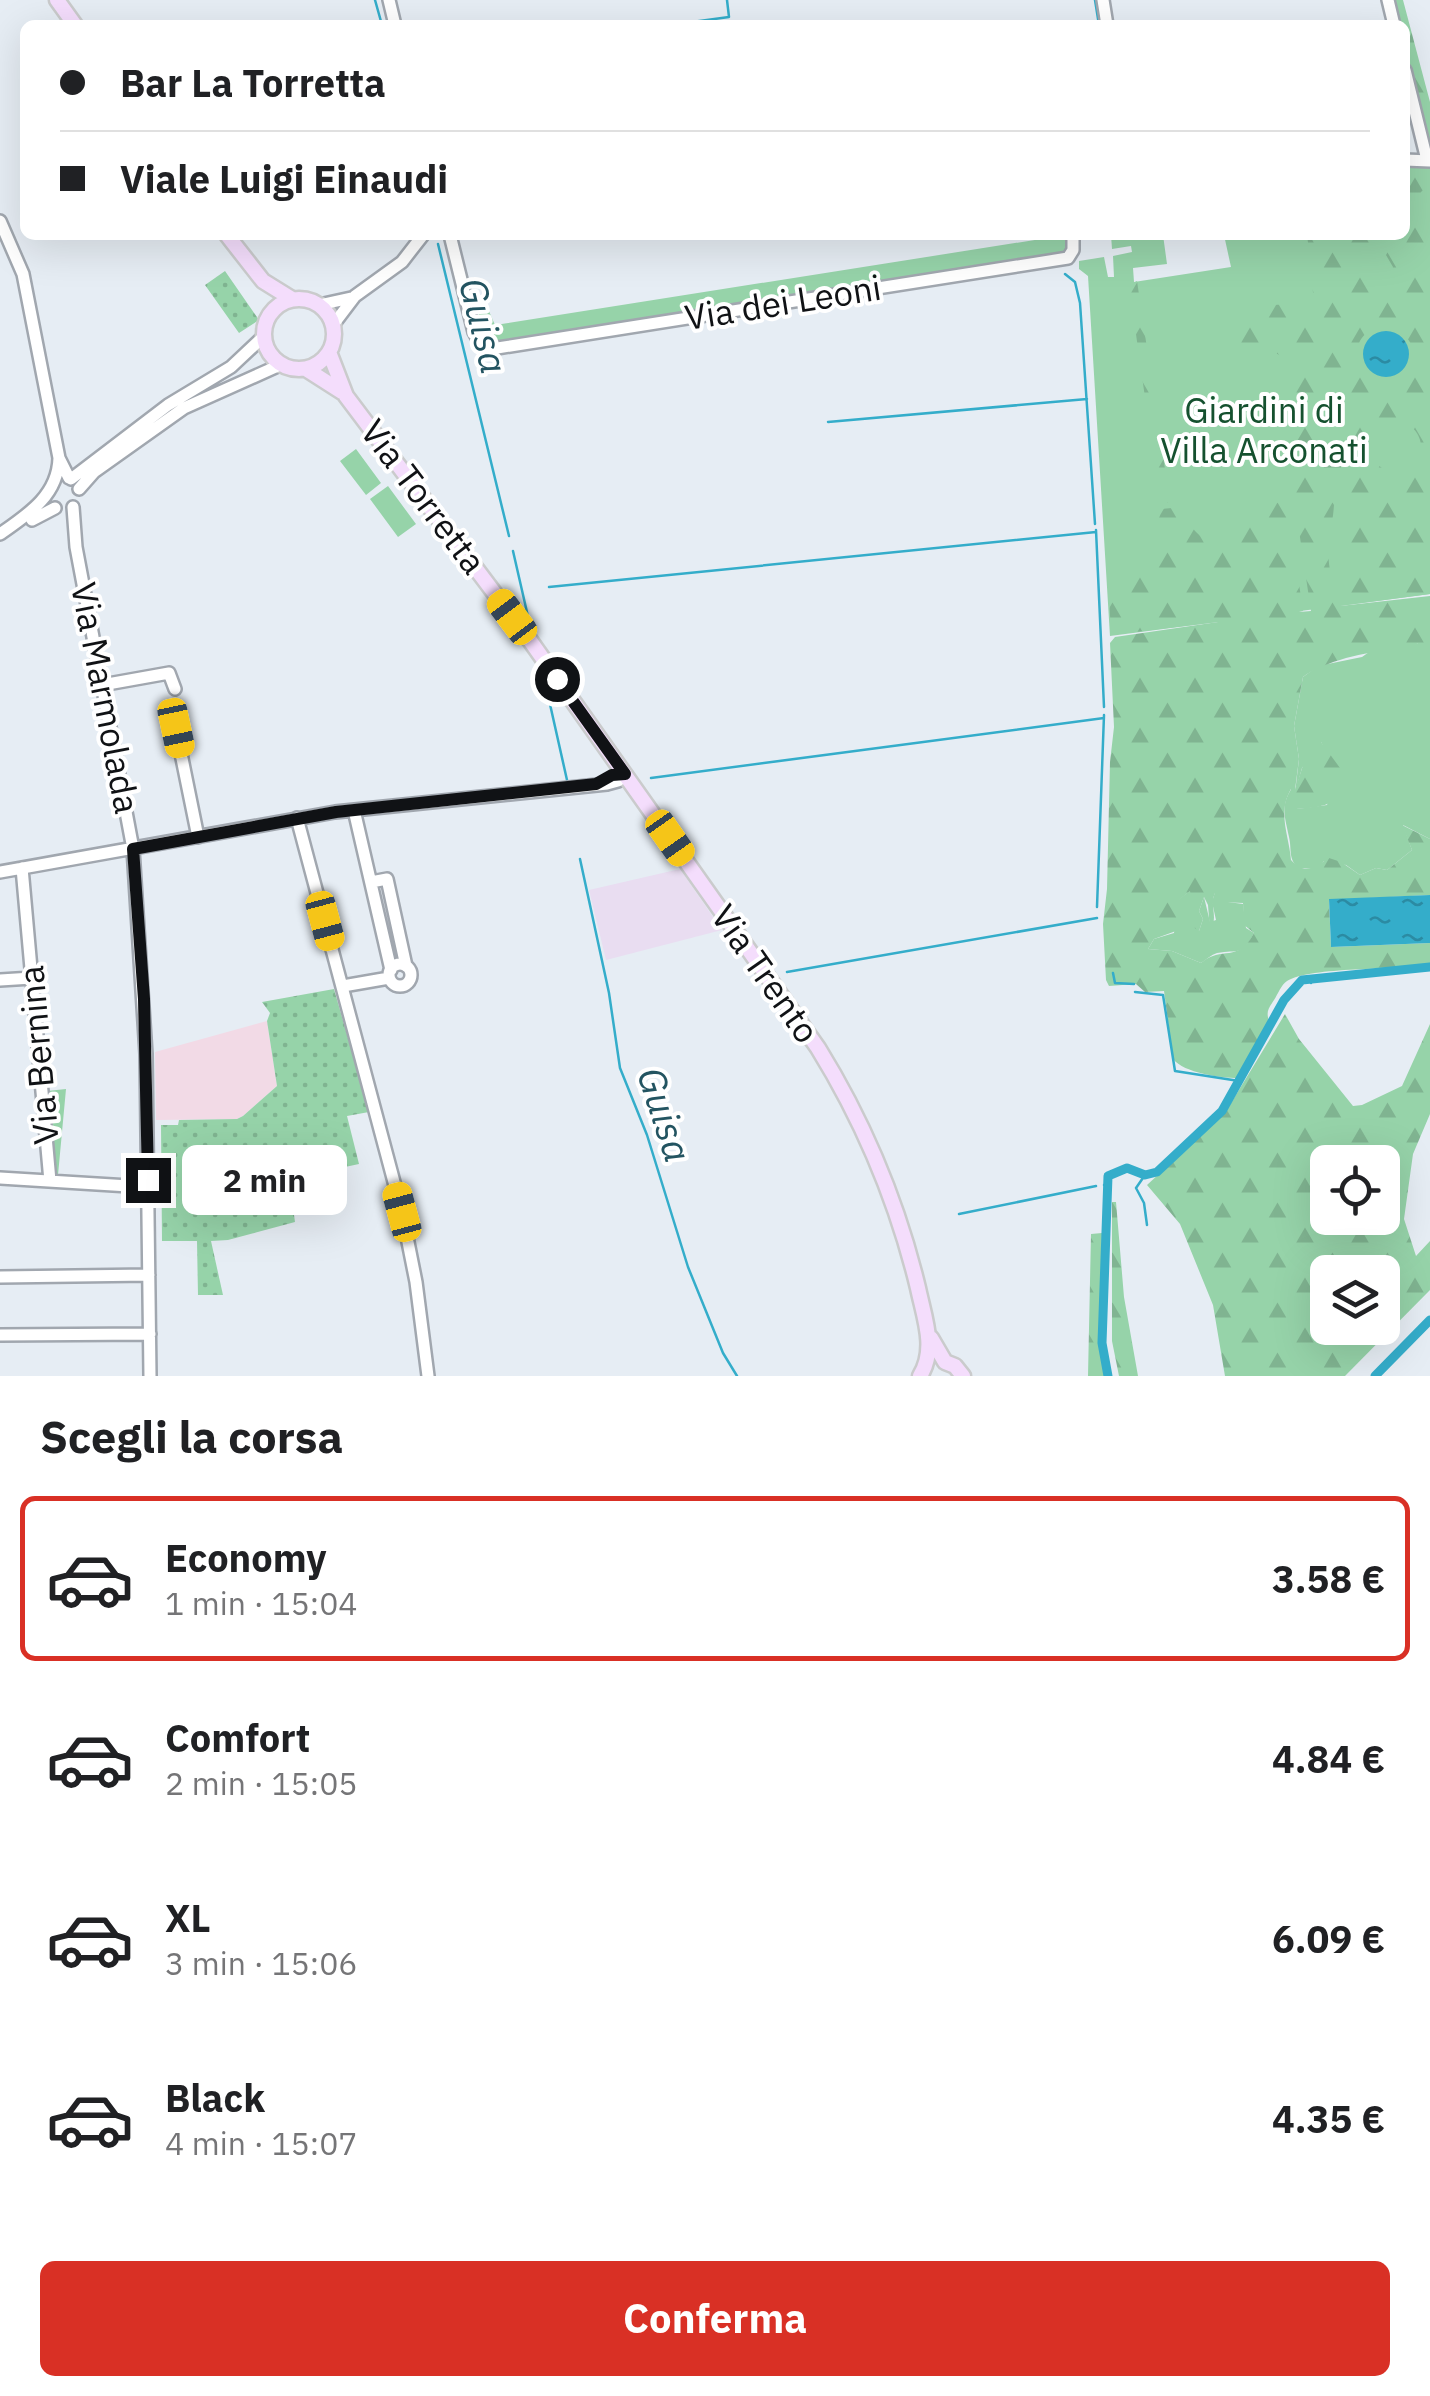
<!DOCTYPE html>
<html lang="it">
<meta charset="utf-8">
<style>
body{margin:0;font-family:"IBM Plex Sans",sans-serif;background:#f6f6f6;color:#202124;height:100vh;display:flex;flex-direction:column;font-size:38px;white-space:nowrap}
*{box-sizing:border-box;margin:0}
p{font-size:32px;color:#757577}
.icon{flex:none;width:55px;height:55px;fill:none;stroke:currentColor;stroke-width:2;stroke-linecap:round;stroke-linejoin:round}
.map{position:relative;height:1376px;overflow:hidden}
.drawer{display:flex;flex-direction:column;background:#fff;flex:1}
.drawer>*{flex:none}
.top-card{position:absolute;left:20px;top:20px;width:1390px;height:220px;border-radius:15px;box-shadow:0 10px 40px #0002;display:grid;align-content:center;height:220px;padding:0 40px;background:#fff}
.fabs{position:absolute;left:1310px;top:1145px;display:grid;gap:20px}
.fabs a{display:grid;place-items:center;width:90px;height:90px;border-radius:15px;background:#fff;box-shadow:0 10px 40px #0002;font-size:50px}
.end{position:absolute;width:45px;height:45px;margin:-22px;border:12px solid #101215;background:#fff;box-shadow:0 0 0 5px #fff}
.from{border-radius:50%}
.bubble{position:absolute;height:70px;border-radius:15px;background:#fff;box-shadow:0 10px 40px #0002;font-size:32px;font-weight:800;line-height:70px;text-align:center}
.car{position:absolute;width:30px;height:60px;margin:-30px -15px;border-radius:12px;box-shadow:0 0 8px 2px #0007;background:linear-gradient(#f5c518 24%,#345 0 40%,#f5c518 0 76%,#345 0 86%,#f5c518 0)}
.top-card b{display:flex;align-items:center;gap:35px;height:95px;font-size:38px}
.top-card b+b{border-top:2px solid #e0e0e0}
.top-card i{width:25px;height:25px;background:#202124}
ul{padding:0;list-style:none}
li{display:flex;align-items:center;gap:30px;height:165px;margin:0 20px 15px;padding:0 20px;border:5px solid transparent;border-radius:15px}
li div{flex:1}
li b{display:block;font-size:38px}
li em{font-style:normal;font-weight:800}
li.on{border-color:#d93025}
li>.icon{width:90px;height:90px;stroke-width:1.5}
h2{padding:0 40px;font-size:45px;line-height:120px}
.button{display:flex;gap:20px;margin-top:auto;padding:20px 40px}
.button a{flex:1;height:115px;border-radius:15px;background:#d93025;color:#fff;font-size:40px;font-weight:800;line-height:115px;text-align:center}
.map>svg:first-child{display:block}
</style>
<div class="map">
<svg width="1430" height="1376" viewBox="0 0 1430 1376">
<defs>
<pattern id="forest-firs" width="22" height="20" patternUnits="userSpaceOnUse" patternTransform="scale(2.5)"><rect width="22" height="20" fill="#96d3a9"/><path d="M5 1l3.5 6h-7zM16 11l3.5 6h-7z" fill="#80b491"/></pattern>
<pattern id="park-dots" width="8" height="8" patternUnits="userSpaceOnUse" patternTransform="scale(2.5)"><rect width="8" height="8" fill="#96d3a9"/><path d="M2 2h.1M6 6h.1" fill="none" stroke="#80b491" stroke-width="1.8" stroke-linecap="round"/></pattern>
<pattern id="water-ripples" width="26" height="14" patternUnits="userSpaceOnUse" patternTransform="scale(2.5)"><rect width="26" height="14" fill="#34adca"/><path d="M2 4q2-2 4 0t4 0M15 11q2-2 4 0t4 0" fill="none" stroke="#2b8ba3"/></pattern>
</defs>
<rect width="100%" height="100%" fill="#e6edf4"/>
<path fill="#e9ddf1" d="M680 869 722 930 606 960 589 890Z"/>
<path fill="#f2dae6" d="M267 1021 277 1086 243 1116 237 1119 156 1120 155 1052Z"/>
<path fill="#96d3a9" d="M1405 166H1430V594L1110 636 1088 276 1079 269V261L1104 257 1108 277H1114L1113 256 1132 252 1131 246 1112 249 1111 235H1163L1167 264 1133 268 1134 282 1231 267 1224 235H1405Z
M1066 235V256L501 343 486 335 475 304 488 309 495 325Z
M356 449 381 483 366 495 340 461Z
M388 486 416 524 398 537 370 499Z
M1418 643H1430V839L1403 825 1412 850 1387 870 1376 868 1360 875 1346 865 1324 861 1316 869 1298 868C1288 858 1292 850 1289 837 1285 817 1280 806 1292 788L1297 809 1327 805C1340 773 1337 771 1321 742L1302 768 1295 793 1299 759 1294 726 1303 677 1318 666 1362 657 1372 650 1398 651Z
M1191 890 1199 931 1203 919 1199 911 1204 897 1210 922 1216 920 1212 902 1215 892 1228 902 1243 904 1246 928 1254 933C1242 957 1238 949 1217 953 1211 955 1207 959 1201 963L1172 951 1148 949 1154 939 1174 933 1178 900Z
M66 1089 58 1175H56L47 1091Z"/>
<path fill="url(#forest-firs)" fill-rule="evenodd" d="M1392 0H1403L1430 102V153L1409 70 1405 25H1399Z
M1405 166H1430V184L1421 192 1418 201 1405 203Z
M1421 209 1430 217V594L1340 606 1430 596V643H1418L1403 654C1384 644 1319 663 1303 677L1294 726 1299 759 1295 790 1306 756 1315 741 1321 742 1340 768 1338 778 1346 788C1335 806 1317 808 1296 809L1291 802V789C1277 813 1289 835 1291 860 1306 876 1314 867 1329 858L1341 862 1360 875 1376 868 1387 870 1412 850 1402 825 1430 839V895L1329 900 1331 947 1430 943V964C1395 971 1312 966 1287 981 1281 985 1278 994 1274 1000 1268 1009 1266 1012 1269 1021L1238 1078C1221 1078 1184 1073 1173 1059L1164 991 1145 992 1136 984 1109 986 1106 980 1103 924 1107 889 1110 762 1114 727 1110 643 1115 637 1218 622 1111 635 1108 575C1142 565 1155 542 1161 509L1183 507C1191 537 1214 553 1243 535L1250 520 1252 504 1287 502 1303 611 1299 612 1311 611 1285 437 1290 426 1282 418 1278 387C1295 377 1291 358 1273 352L1266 306C1283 304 1300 302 1313 315L1321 312V306L1314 302 1312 283 1320 279 1322 268 1310 258 1307 235H1405V211ZM1377 253 1386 255 1393 267C1391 278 1383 283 1372 280L1364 269 1368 257ZM1385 326C1407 329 1423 352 1407 372 1375 410 1327 335 1385 326ZM1397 419C1416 424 1430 445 1414 463 1383 499 1339 424 1397 419ZM1334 495H1350C1360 521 1346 530 1348 553 1349 566 1355 573 1352 587L1347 591 1340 590C1317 563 1336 525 1334 495ZM1190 891 1195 915 1193 927 1199 931 1203 919 1199 911 1204 897 1208 905 1210 931C1219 917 1209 906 1215 893L1222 902 1243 903 1244 925 1254 933C1238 964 1222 945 1201 963L1172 951 1148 949 1154 939 1176 931 1179 900Z
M1137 281 1170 503H1160L1129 285Z
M1259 306 1266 352 1256 359 1253 367 1244 368 1235 308Z
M1285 1014 1299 1039 1353 1106 1362 1105 1402 1086 1430 1024V1114L1413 1154 1404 1219 1416 1256 1430 1241V1290L1345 1376H1225L1213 1305 1180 1224 1147 1185 1225 1113ZM1328 1162H1382V1218H1328ZM1328 1272H1382V1328H1328Z
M1112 1202H1116L1124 1297 1138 1376H1119L1112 1341Z
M1102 1233 1100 1343 1105 1376H1088L1091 1234Z"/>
<path fill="url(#park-dots)" d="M225 271 259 320 239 333 205 285Z
M334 989 369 1112 347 1116 359 1164 289 1179 295 1222 228 1240 211 1241 223 1295H198L197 1241H162L161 1125H178L179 1120 237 1119 243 1116 277 1086 267 1021 270 1013 262 1002Z"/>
<path fill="url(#water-ripples)" d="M1363 354a23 23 0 1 1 46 0a23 23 0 1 1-46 0Z
M1430 895V943L1331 947 1329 899Z"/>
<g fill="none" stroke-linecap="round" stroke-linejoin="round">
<path stroke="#34adca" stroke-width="2.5" d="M375 0 382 25
M1095 0 1099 25
M670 25 729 17 727 0
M438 244 509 536
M1065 274 1075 282 1080 303 1095 524
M828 422 1087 399
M1096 530 1104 707
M513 551 529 621
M549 587 1096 532
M545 682 567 780
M651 778 1104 718
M580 859 609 993 620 1068 647 1135 688 1267 723 1353 737 1376
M1097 907 1104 715
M787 972 1097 918
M1113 973 1115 983 1134 984
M1311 977V983
M1135 992 1163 995 1175 1071 1239 1081
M1145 1175 1136 1188 1144 1203 1147 1225
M1104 1185H1107
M959 1214 1096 1186"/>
<path stroke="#34adca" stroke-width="9" d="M1108 1376 1102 1343 1108 1176 1127 1168 1145 1175 1157 1172 1222 1111 1284 1000 1302 980 1430 967
M1375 1376 1430 1320"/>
<g stroke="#a1a7af" stroke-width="16">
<path id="minor" d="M389 0 395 25
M1103 0 1107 25
M1388 0 1394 25
M1405 70 1427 160
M1405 160 1430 161
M0 221 23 274 59 458 69 478
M450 235 474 332 480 343 491 349 1068 258 1073 250V235
M319 305 351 298
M333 325 355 296 402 262 423 235
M71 479 168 405 231 367 263 337
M79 489 94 472 184 408 280 365
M73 507 76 547 133 849 146 1054 150 1376
M32 520 55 508
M0 534C29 514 58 495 59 458
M102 685 169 673 175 689
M175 724 198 837
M354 810 391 970
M297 818 402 1212 416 1282 428 1376
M22 868 50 1181
M0 872 335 812 607 784 618 781 625 774
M371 882 387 879 406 966
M389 975a11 11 0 1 1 22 0a11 11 0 1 1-22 0Z
M0 980 32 978
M343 986 389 978
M0 1178 129 1186 148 1194
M0 1277 149 1275
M0 1335 150 1334"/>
</g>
<g stroke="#cacbcc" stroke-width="19">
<path id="major" d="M57 0 75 25
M227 235 263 281 292 299
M264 334a35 35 0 1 1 70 0a35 35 0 1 1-70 0Z
M329 352 346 396 529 639 818 1048C865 1124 897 1201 918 1288 924 1317 937 1349 920 1376
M306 369 342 392
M931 1338 945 1362 955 1366 963 1376"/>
</g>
<use href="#minor" stroke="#fff" stroke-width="11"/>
<use href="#major" stroke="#f4ddfc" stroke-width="14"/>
</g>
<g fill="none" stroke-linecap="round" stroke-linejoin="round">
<path stroke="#101215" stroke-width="12" d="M148 1180 144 999 133 849 336 812 596 784 612 775 625 774 557 679"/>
</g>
<g text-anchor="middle" stroke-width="8" stroke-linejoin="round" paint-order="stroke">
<g font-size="35" fill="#101215" stroke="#fff">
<text transform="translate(783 303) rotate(-9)" y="12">Via dei Leoni</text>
<text transform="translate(423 497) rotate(53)" y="12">Via Torretta</text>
<text transform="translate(105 698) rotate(79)" y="12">Via Marmolada</text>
<text transform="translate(765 974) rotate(55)" y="12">Via Trento</text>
<text transform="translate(39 1055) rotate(-95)" y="12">Via Bernina</text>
</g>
<g font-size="35" fill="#15512f" stroke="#fff">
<text x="1264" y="423">Giardini di<tspan x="1264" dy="40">Villa Arconati</tspan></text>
</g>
<g font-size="38" font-style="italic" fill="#235461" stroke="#fff">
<text transform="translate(483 326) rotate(76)" y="13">Guisa</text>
<text transform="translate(664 1115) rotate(72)" y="13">Guisa</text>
</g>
</g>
</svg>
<div class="fabs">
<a><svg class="icon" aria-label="locate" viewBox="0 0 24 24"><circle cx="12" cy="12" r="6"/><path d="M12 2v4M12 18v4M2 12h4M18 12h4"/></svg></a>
<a><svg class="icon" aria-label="layers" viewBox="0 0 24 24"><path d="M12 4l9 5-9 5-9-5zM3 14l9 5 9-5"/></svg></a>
</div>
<i class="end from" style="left:557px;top:679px"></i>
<i class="end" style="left:148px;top:1180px"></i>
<div class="bubble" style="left:182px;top:1145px;width:165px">2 min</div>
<i class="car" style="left:512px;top:617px;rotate:323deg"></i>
<i class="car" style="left:176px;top:728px;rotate:168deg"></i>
<i class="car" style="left:670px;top:838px;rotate:145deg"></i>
<i class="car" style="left:325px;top:921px;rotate:165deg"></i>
<i class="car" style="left:402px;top:1212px;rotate:345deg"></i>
<div class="top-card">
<b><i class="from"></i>Bar La Torretta</b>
<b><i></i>Viale Luigi Einaudi</b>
</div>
</div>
<section class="drawer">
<h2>Scegli la corsa</h2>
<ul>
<li class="on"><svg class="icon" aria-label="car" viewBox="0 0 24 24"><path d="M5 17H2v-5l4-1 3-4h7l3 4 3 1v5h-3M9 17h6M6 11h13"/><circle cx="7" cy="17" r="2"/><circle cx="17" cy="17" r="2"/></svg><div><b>Economy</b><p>1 min · 15:04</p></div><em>3.58 €</em></li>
<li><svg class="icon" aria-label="car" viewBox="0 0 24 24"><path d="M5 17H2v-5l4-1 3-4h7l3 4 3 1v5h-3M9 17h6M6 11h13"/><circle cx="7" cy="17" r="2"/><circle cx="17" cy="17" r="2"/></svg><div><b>Comfort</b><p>2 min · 15:05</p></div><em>4.84 €</em></li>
<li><svg class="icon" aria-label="car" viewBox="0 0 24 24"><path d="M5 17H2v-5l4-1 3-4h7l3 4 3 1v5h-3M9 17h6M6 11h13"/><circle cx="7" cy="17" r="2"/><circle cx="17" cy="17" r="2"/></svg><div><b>XL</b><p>3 min · 15:06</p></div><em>6.09 €</em></li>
<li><svg class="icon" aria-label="car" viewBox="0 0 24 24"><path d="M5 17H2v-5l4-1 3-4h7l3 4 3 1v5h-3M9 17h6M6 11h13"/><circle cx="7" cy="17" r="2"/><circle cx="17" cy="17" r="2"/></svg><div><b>Black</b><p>4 min · 15:07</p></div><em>4.35 €</em></li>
</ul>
<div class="button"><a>Conferma</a></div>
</section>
